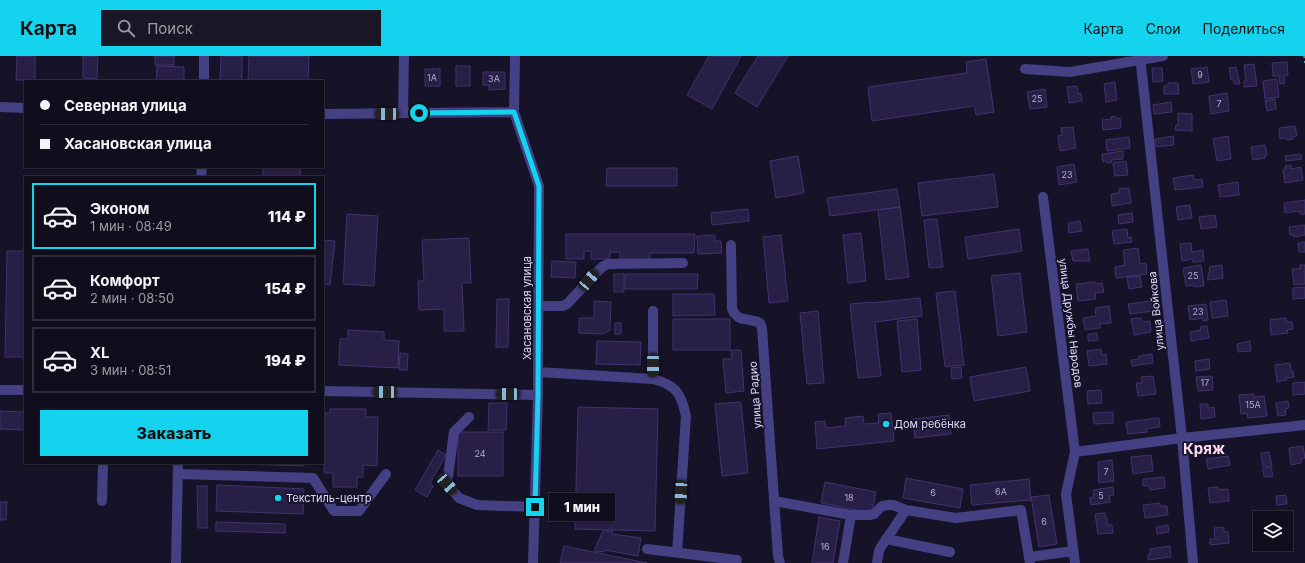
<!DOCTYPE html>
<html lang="ru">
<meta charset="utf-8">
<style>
body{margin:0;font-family:Inter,sans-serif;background:#191726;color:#f1f3f6;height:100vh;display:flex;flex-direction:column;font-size:15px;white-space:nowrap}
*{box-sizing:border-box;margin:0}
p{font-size:13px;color:#9c9ca4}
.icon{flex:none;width:22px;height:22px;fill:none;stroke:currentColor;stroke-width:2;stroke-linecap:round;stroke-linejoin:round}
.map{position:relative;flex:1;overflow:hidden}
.panel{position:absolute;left:24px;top:120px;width:300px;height:288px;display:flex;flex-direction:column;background:#100e1d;border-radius:0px;box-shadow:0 1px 3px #0004,0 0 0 1px #302e3b}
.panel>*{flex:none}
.top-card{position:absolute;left:24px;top:24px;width:300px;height:88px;border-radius:0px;box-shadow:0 1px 3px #0004,0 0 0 1px #302e3b;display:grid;align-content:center;height:88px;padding:0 16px;background:#100e1d}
.controls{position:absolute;left:1253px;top:455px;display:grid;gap:8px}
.controls a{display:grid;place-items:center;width:40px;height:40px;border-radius:0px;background:#100e1d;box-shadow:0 1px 3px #0004,0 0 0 1px #302e3b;font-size:20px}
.end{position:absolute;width:18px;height:18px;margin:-9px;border:5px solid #13d3ef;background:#111;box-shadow:0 0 0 2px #111}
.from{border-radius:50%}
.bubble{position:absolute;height:28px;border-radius:0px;background:#100e1d;box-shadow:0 1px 3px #0004,0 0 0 1px #302e3b;font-size:13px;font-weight:800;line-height:28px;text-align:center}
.car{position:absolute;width:12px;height:24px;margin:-12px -6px;border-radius:5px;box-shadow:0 0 3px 1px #0007;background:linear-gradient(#222 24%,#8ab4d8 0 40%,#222 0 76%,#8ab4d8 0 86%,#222 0)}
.top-card b{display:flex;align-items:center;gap:14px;height:38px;font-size:15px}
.top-card b+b{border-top:1px solid #302e3b}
.top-card i{width:10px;height:10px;background:#f1f3f6}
ul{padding:7px 0 0;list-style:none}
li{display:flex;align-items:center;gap:12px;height:66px;margin:0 8px 6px;padding:0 8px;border:2px solid #302e3b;border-radius:0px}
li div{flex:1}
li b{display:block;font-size:15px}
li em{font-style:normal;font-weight:800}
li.current{border-color:#13d3ef}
li>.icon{width:36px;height:36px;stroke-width:1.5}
.button{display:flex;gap:8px;margin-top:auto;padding:8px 16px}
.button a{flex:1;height:46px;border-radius:0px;background:#13d3ef;color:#111;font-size:16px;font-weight:800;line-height:46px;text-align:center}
header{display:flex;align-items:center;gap:24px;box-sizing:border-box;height:56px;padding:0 20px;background:#13d3ef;color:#111}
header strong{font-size:19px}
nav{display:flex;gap:22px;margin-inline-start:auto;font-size:14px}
.search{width:280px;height:36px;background:#191726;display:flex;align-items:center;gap:10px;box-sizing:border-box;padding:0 14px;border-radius:0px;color:#9c9ca4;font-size:15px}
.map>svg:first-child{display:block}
</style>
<header>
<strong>Карта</strong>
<div class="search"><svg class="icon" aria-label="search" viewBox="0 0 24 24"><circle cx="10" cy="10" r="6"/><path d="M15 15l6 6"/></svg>Поиск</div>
<nav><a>Карта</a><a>Слои</a><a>Поделиться</a></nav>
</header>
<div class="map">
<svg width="1305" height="507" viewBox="0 0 1305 507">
<rect width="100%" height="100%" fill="#161227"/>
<path fill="#281f47" stroke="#413271" d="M17 0H35V24H16Z
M83 0H98L97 23 83 22Z
M155 0H174V9H155Z
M221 0H242V25H220Z
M249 0H309L308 25 248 24Z
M709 0H741L712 53 687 39Z
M758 0H788L757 51 735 37Z
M986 3 994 56 976 59 974 50 872 65 868 31 967 17 966 6Z
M1287 6 1288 19 1284 20 1285 27 1280 28 1279 20H1273L1272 7Z
M1254 8 1257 30 1244 31V25H1246L1244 9Z
M157 10 184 11V25H156Z
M456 10H470V30H456Z
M1207 11 1209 26 1193 28 1191 13Z
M1236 11 1240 28H1234L1233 23 1231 24 1229 12Z
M1152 12H1162L1163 25 1153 26Z
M425 13H440V30H425Z
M483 16H505V33L489 34V29H483Z
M1277 23 1279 41 1265 43 1263 25Z
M1115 26 1117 44 1106 46 1104 28Z
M1168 27H1178L1179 38H1164V30H1168Z
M1077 30 1078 38 1081 37 1082 45 1069 47 1067 31Z
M1045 33 1047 51 1030 53 1027 36Z
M1227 37 1229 55 1211 58 1209 40Z
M1275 43 1276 53 1267 55 1265 45Z
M1171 46 1172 56 1154 58 1153 49Z
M1178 57 1192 58V75L1175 74 1176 69H1178Z
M1115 60 1116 62H1120L1121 72 1103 74 1102 64 1112 63 1111 61Z
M1295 70 1297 80 1292 81 1293 83 1287 84 1286 82 1280 83 1279 72Z
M1073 71 1076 92 1060 95 1058 80 1062 79 1061 72Z
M1173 80 1174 89 1156 91 1155 83Z
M1228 80 1231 103 1217 105 1213 83Z
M1129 81 1130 92 1107 95 1106 84Z
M1265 89 1267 99H1265V102L1253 104 1251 91Z
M1123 95V103L1111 104 1112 106 1107 107V105L1103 106 1102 98Z
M1301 98 1302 103 1286 105 1285 100Z
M798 100 804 137 776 142 770 105Z
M1126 105 1128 119 1115 120 1113 107Z
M1074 108 1077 126 1059 129 1057 111Z
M1291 109V113L1301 111 1303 124 1285 127 1283 114 1286 113 1285 110Z
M263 111H301L300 121H263Z
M607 112H677V130H606Z
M994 118 998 151 922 160 918 127Z
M1193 119 1194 124 1202 123 1203 131 1175 134 1173 122Z
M1238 126 1239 139 1220 141 1218 129Z
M1129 132 1131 147 1112 150 1111 138 1119 137V133Z
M897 133 900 151 830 160 827 142Z
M1305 144V158H1300V155L1285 157 1284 147Z
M1190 149 1192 162 1178 164 1176 151Z
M900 151 909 221 886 224 878 154Z
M748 153 749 165 712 169 711 157Z
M1132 157 1133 166 1119 168 1118 159Z
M347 158 378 160 374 230 343 228Z
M1215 159 1217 171 1201 173 1199 161Z
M937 163 943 211 929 212 924 164Z
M1080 165 1082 175 1069 177 1068 167Z
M1305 169V179L1294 181 1293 178 1290 179 1289 171Z
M1019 173 1022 195 968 203 965 181Z
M1127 173 1128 182 1131 181 1132 186 1114 188 1112 175Z
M861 177 866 225 848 227 843 179Z
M566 178H695L694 197H650V204L620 203V196H610V203H591V195H584V203H566Z
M715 179V185H721L722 197 698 198 697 180Z
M781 179 788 245 769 247 763 181Z
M469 182 471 227H462L464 275H444V253L419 254 418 225H424L422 184Z
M323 184 335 185 330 229 323 228Z
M1305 186V196H1299L1298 187Z
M1191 187 1192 196 1203 194 1204 205 1193 206 1192 203 1182 205 1180 188Z
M1138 192 1140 208 1146 207 1147 218 1116 222 1115 211 1125 209 1123 194Z
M1088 193 1090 205H1073L1071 195Z
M7 195H25V301H5Z
M552 205 576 206 575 222 551 221Z
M1201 209 1204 230 1194 231 1193 229 1186 230 1183 212Z
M1222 209 1223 222 1208 224V217H1210L1209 211Z
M1300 209H1305V228L1294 229 1292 213H1300Z
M1020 217 1027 276 998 280 991 220Z
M614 218H624V236H614Z
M625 218H698L697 233H625Z
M1140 220 1142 231 1129 233 1127 221Z
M1095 226V228L1102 227 1104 236 1095 237 1096 243 1078 245 1076 228Z
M1305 231V242L1293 243V232Z
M955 235 964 309 945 311 936 237Z
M673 238H714L715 259 673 260Z
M920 242 922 260 875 266 881 320 858 322 850 248 871 246V247Z
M497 243H509L508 291H496Z
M1226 244 1228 260 1212 262 1210 246Z
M594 245 611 246 610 274 603 278 579 277V262H594Z
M1152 245 1153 255 1130 258 1128 248Z
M1206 248 1208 264 1203 265V262L1190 264 1188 250Z
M1109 250 1111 267 1100 268V272L1085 274 1083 262 1096 260 1095 252Z
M818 255 824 327 807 328 800 257Z
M1141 262 1142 266 1150 265 1151 276 1134 279 1131 263Z
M1286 262 1287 266H1292L1293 273 1287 274 1288 277 1271 279 1270 264Z
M673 263H730V294H673Z
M917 263 921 314 902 316 897 265Z
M615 267H621V278H615Z
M1207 270 1209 282 1191 285 1190 276 1201 274 1200 271Z
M348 274 384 276V284L399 285 398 312 339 309 340 283H348Z
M1097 277 1098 284 1088 285V278Z
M597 285 641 286 640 309 596 308Z
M1250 285 1251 295 1238 296 1237 288Z
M1101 293 1102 299 1106 298 1107 308 1089 310 1087 295Z
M731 294H741L744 335 726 337 723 303H732Z
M400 297 408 298 407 314H399Z
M1152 298 1153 307 1132 310 1131 304 1139 303V300Z
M1209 303 1210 313 1196 315 1195 305Z
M1290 307 1291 315H1293L1294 321 1286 322 1287 324 1277 326 1275 309Z
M961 311 962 322 952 323 951 312Z
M1026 311 1030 335 974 345 970 321Z
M1153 320 1156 338 1138 340 1136 327H1142L1141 321Z
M1212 320 1213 334 1198 335 1196 321Z
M1305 326V338L1293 339V327Z
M1101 334 1102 347 1088 348 1087 335Z
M1254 338V341L1264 340 1267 360 1248 362 1247 357 1241 358 1239 339Z
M1288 345 1289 352 1285 353 1286 359 1278 360 1276 347Z
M741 346 748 417 722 420 715 348Z
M489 347H507L506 374H488Z
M1200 348H1208V352L1214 351 1215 361 1201 363Z
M578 351 658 353 655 475 575 473Z
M330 353H366V361H378L377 410 363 409V421H357V431H333V417H324L325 357H330Z
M0 355 25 356V374L0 373Z
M1113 356V367L1094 368 1093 357Z
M891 357 894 385 817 393 815 366 825 365 826 372 846 370 845 362 863 360 864 368 879 367 878 358Z
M949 359 951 378 915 382 913 363Z
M1159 362 1160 371 1146 373 1147 376 1128 378 1126 366Z
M458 376H503V420H458Z
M1303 390 1305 402 1301 403V407L1291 409 1289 392Z
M438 394 446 399 430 427 433 430 427 441 415 434Z
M1269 396 1272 410 1263 411 1261 397Z
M1151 399 1153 415 1133 418 1131 401Z
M1228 400 1230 409 1208 413 1206 403Z
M1112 404 1114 425 1099 427 1098 406Z
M211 407H304V410Z
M1271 411 1273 420 1264 421 1263 413Z
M1164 421 1165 432 1150 434 1149 430H1143V423Z
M906 422 963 433 960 452 903 442Z
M1029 423 1031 444 972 449 970 429Z
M825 426 876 436 872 457 821 447Z
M217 429 304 433 303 458 216 455Z
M197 430H207V472H198Z
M1113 431 1114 439 1109 440 1110 446 1091 449 1090 442 1094 441 1093 434Z
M1218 431V434L1228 433 1229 445 1210 447 1208 432Z
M1049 439 1057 488 1039 491 1031 441Z
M1286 439 1287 448 1277 449 1276 440Z
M0 446H7L6 464H0Z
M1160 447V450H1167L1168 459 1145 462 1143 449Z
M1105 457V461H1107V469H1112L1113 477 1098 478 1095 458Z
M819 461 840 465 833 507H812Z
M216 466 285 468V477L216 475Z
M1168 469 1169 476 1157 478 1156 471Z
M1224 471V476L1228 475 1229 487 1210 489V483H1215L1214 472Z
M603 475H613L612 478 641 482 638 500 605 494 604 496 594 495Z
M564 490 647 507H560Z
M1170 490 1171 501 1148 504V499L1150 498V493Z"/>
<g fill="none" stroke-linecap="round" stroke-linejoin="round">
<path stroke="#38b2ae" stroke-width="1.5" stroke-dasharray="2 3" stroke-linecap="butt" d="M1304 0 1305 8"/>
<path stroke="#444083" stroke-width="10" d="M515 0 514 56 539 130 538 339 533 507
M1140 0 1182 382 1193 507
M1025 13 1070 16 1163 0
M204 25V0
M0 51 25 52
M403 57 404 0
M323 58 514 56
M201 121 202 111
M1043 141 1075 396
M731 189 732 253C738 267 748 261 760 267L762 272 778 500 780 507
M539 250H562L567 248 598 215 602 211 608 208 683 207
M653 255V323
M538 316 653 323C676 329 681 337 686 360L677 497
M0 334H25
M323 335 538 339
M469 361 454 376 447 428 459 442 477 449 535 451
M178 418 313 422 334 455H359L386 418
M102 445 103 407
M774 445 851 459 843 507
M851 459H869L874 458 882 450 889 449H893L906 454 956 462 1021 454 1030 507
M886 483 950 496
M647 493 737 504
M1029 501 1073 495
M176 507 178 407
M877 507 879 495 881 491 906 454
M1075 507 1066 438 1075 396 1182 382 1305 369"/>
</g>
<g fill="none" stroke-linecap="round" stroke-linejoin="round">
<path stroke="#13d3ef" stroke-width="5" d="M419 57 514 56 539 130 538 339 535 451"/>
</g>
<g fill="#13d3ef" stroke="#161227" stroke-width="1.5">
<circle cx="886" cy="368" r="4"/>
<circle cx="278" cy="442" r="4"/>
</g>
<g text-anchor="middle" stroke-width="3.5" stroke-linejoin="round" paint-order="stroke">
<g font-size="9" fill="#b1abd0">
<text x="1200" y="22">9</text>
<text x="432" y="25">1А</text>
<text x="494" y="26">3А</text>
<text x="1037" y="46">25</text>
<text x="1219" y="51">7</text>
<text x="1067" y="122">23</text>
<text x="1193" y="223">25</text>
<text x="1198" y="259">23</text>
<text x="1205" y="330">17</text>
<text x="1253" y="352">15А</text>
<text x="480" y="401">24</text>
<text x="1106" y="419">7</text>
<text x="1001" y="439">6А</text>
<text x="933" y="440">6</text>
<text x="1101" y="443">5</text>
<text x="849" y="445">18</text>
<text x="1044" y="469">6</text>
<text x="825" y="494">16</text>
</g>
<g font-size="11" fill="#dfdafd" stroke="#161227">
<text transform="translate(527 252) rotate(-90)" y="4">Хасановская улица</text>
<text transform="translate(1156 255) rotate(-96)" y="4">улица Войкова</text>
<text transform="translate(1071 267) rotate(83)" y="4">улица Дружбы Народов</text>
<text transform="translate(755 339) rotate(-94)" y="4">улица Радио</text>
</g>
<g font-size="11" fill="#dfdafd" stroke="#161227" text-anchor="start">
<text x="894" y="372">Дом ребёнка</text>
<text x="286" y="446">Текстиль-центр</text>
</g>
<g font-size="15" font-weight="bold" fill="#fddcf0" stroke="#161227">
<text x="1204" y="398">Кряж</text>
</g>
</g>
</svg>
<div class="controls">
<a><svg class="icon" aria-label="layers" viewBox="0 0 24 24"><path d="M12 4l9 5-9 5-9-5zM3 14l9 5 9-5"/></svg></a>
</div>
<i class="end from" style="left:419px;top:57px"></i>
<i class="end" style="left:535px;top:451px"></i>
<div class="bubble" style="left:549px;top:437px;width:66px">1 мин</div>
<i class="car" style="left:387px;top:58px;rotate:269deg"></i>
<i class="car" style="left:589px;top:224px;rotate:40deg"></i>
<i class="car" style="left:653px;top:309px;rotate:180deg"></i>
<i class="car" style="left:385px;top:336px;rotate:271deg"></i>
<i class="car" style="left:508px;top:338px;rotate:271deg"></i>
<i class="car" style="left:447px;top:428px;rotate:139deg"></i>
<i class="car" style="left:681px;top:436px;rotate:183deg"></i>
<div class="top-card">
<b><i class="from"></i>Северная улица</b>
<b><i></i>Хасановская улица</b>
</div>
<section class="panel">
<ul>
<li class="current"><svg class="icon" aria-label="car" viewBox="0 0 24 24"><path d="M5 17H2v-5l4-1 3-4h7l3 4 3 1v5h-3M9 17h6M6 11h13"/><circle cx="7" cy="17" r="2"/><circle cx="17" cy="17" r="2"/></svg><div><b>Эконом</b><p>1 мин · 08:49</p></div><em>114 ₽</em></li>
<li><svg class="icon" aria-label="car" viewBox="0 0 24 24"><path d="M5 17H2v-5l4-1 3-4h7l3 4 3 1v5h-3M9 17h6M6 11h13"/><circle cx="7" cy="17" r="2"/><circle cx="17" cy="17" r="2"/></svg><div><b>Комфорт</b><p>2 мин · 08:50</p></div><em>154 ₽</em></li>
<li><svg class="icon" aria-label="car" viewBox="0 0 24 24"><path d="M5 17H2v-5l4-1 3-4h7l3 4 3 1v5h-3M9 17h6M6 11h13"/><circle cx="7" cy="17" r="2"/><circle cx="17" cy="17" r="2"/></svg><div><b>XL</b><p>3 мин · 08:51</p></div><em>194 ₽</em></li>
</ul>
<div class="button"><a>Заказать</a></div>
</section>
</div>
